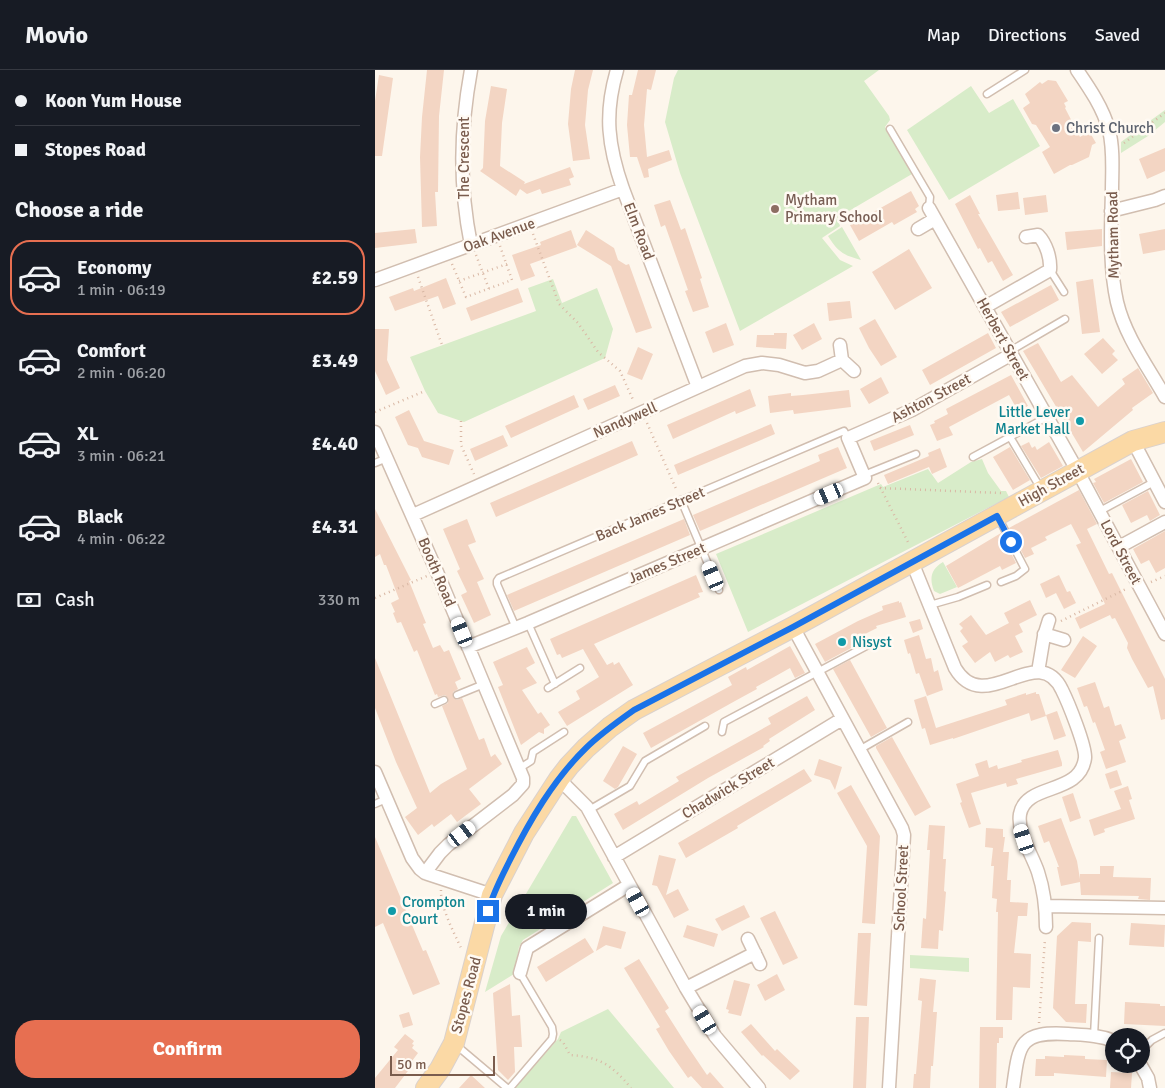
<!DOCTYPE html>
<meta charset="utf-8">
<style>
body{margin:0;font-family:Signika,sans-serif;background:#242831;color:#f1f3f6;height:100vh;display:flex;flex-direction:column;font-size:19px;white-space:nowrap}
*{box-sizing:border-box;margin:0}
p{font-size:16px;color:#9ea1a6}
.icon{flex:none;width:28px;height:28px;fill:none;stroke:currentColor;stroke-width:2;stroke-linecap:round;stroke-linejoin:round}
.map{position:relative;flex:1;overflow:hidden}
.side{display:flex;flex-direction:column;background:#171b24;width:375px}
.side>*{flex:none}
.guide{display:grid;align-content:center;height:110px;padding:0 15px;background:#171b24}
.buttons{position:absolute;left:730px;top:958px;display:grid;gap:10px}
.buttons a{display:grid;place-items:center;width:45px;height:45px;border-radius:50%;background:#171b24;box-shadow:0 2px 8px #0003;font-size:25px}
.scale{position:absolute;left:15px;bottom:12px;width:105px;box-sizing:border-box;padding-left:5px;border:2px solid #7a5c4d;border-top:0;font-size:14px;line-height:18px;white-space:nowrap;color:#7a5c4d;-webkit-text-stroke:4px #fffaf3;paint-order:stroke}
.end{position:absolute;width:22px;height:22px;margin:-11px;border:6px solid #1a73e8;background:#fff;box-shadow:0 0 0 2px #fff}
.from{border-radius:50%}
.bubble{position:absolute;height:35px;border-radius:18px;background:#171b24;box-shadow:0 2px 8px #0003;font-size:16px;font-weight:700;line-height:35px;text-align:center}
.car{position:absolute;width:15px;height:30px;margin:-15px -8px;border-radius:6px;box-shadow:0 0 4px 1px #0007;background:linear-gradient(#fff 24%,#345 0 40%,#fff 0 76%,#345 0 86%,#fff 0)}
.guide b{display:flex;align-items:center;gap:18px;height:48px;font-size:19px}
.guide b+b{border-top:1px solid #363941}
.guide i{width:12px;height:12px;background:#f1f3f6}
ul{padding:0;list-style:none}
li{display:flex;align-items:center;gap:15px;height:75px;margin:0 10px 8px;padding:0 5px;border:2px solid transparent;border-radius:20px}
li div{flex:1}
li b{display:block;font-size:19px}
li em{font-style:normal;font-weight:700}
li.selected{border-color:#e76f51}
li>.icon{width:45px;height:45px;stroke-width:1.5}
h2{padding:0 15px;font-size:22px;line-height:60px}
.pay{display:flex;align-items:center;gap:12px;height:55px;padding:0 15px;font-size:19px}
.pay p{margin-inline-start:auto}
.button{display:flex;gap:10px;margin-top:auto;padding:10px 15px}
.button a{flex:1;height:58px;border-radius:20px;background:#e76f51;color:#fff;font-size:20px;font-weight:700;line-height:58px;text-align:center}
header{display:flex;align-items:center;gap:30px;box-sizing:border-box;height:70px;padding:0 25px;background:#171b24;border-bottom:1px solid #363941}
header strong{font-size:24px}
nav{display:flex;gap:28px;margin-inline-start:auto;font-size:18px}
main{display:flex;flex:1;min-height:0}
.map>svg:first-child{display:block}
</style>
<header>
<strong>Movio</strong>
<nav><a>Map</a><a>Directions</a><a>Saved</a></nav>
</header>
<main>
<section class="side">
<div class="guide">
<b><i class="from"></i>Koon Yum House</b>
<b><i></i>Stopes Road</b>
</div>
<h2>Choose a ride</h2>
<ul>
<li class="selected"><svg class="icon" aria-label="car" viewBox="0 0 24 24"><path d="M5 17H2v-5l4-1 3-4h7l3 4 3 1v5h-3M9 17h6M6 11h13"/><circle cx="7" cy="17" r="2"/><circle cx="17" cy="17" r="2"/></svg><div><b>Economy</b><p>1 min · 06:19</p></div><em>£2.59</em></li>
<li><svg class="icon" aria-label="car" viewBox="0 0 24 24"><path d="M5 17H2v-5l4-1 3-4h7l3 4 3 1v5h-3M9 17h6M6 11h13"/><circle cx="7" cy="17" r="2"/><circle cx="17" cy="17" r="2"/></svg><div><b>Comfort</b><p>2 min · 06:20</p></div><em>£3.49</em></li>
<li><svg class="icon" aria-label="car" viewBox="0 0 24 24"><path d="M5 17H2v-5l4-1 3-4h7l3 4 3 1v5h-3M9 17h6M6 11h13"/><circle cx="7" cy="17" r="2"/><circle cx="17" cy="17" r="2"/></svg><div><b>XL</b><p>3 min · 06:21</p></div><em>£4.40</em></li>
<li><svg class="icon" aria-label="car" viewBox="0 0 24 24"><path d="M5 17H2v-5l4-1 3-4h7l3 4 3 1v5h-3M9 17h6M6 11h13"/><circle cx="7" cy="17" r="2"/><circle cx="17" cy="17" r="2"/></svg><div><b>Black</b><p>4 min · 06:22</p></div><em>£4.31</em></li>
</ul>
<div class="pay"><svg class="icon" aria-label="cash" viewBox="0 0 24 24"><path d="M3 7h18v10H3z"/><circle cx="12" cy="12" r="2"/></svg>Cash<p>330 m</p></div>
<div class="button"><a>Confirm</a></div>
</section>
<div class="map">
<svg width="790" height="1018" viewBox="0 0 790 1018">
<rect width="100%" height="100%" fill="#fdf6ec"/>
<path fill="#d8ecc9" d="M303 0H504L489 11 514 46 515 50 510 57 537 104 462 148 465 156 447 168 465 190 478 196 365 261 305 103 290 52 299 8Z
M596 16 614 43 638 29 665 76 574 130 532 60Z
M790 40V52L773 66 746 83V72Z
M467 157 486 190C468 185 463 182 453 166Z
M178 209 187 233 222 218 238 259 230 288 89 352 63 343 50 321 35 287 161 241 153 218Z
M607 389 613 403 626 421H631L634 427 373 562 341 484 506 414 508 417 553 399 563 413 596 392Z
M568 492 582 517 565 524 559 521C554 508 556 499 568 492Z
M197 746H201L238 813 148 870 144 877 139 904 110 922 126 866Z
M535 885 594 888V902L535 898Z
M233 939 299 1018H140L183 969 186 962Z"/>
<path fill="#f3d5c3" d="M52 0H69L64 46 63 122H60L62 156 47 157 45 87 47 47Z
M200 0H218L213 20 210 55 215 89 198 91 193 54 196 19Z
M263 0H281L276 20 272 19 269 55 272 87 294 80 297 90 273 99 274 107 269 108 262 87H255L252 55 254 25H257Z
M4 5 18 8 7 86H0V31Z
M673 10 681 11 693 31 689 33 691 37 690 38 705 67 714 61 721 73 717 75 714 87 697 95H695L679 104 667 82 675 77 661 55 657 54 648 38 655 33 650 24 665 12 667 14Z
M116 16 132 19 127 53 125 96 150 112 149 114 195 97 199 107 194 109 196 115 167 124 165 119 152 124 145 119 141 126 105 101 108 98 110 51Z
M790 78V101L772 109 764 89Z
M536 121 544 136 540 139 542 142 519 155 517 152 484 171 475 155Z
M643 122 645 139 623 141 621 125Z
M595 125 605 144H603L638 205 628 211 617 191 613 193 605 178 603 179 580 134Z
M671 125 673 142 650 145 648 128Z
M295 130 306 160 310 158 327 208 325 209 334 237 318 242 310 221 313 220 290 155 286 157 279 135Z
M40 159 42 173 0 178V163Z
M727 159V176L692 180 690 162Z
M790 159V180L768 184 764 164Z
M196 160 202 177 155 194 160 206 146 211 137 185 166 175 165 172Z
M211 160 239 178 243 190 251 195 254 194 277 258 261 263 236 196 202 175Z
M534 179 557 218 520 240 497 202Z
M71 208 81 234 68 239 63 226 20 241 14 227 38 218 39 221Z
M718 209 725 262 707 264 701 212Z
M676 215 684 230 635 257 626 242Z
M143 218 148 232 96 251 91 238Z
M475 231 477 248 454 251 452 233Z
M500 249 522 287 506 296 494 278 484 258Z
M351 253 359 275 338 283 330 262Z
M439 253 447 269 427 280 418 265Z
M0 259H14L12 290 25 318 11 325 0 301Z
M399 263H412L411 279 381 277 382 265H399Z
M613 263 621 278 555 315 547 300Z
M728 268 740 281 737 284 743 290 727 304 709 284Z
M663 273 686 312 697 305 723 337 750 314 747 309 763 298 778 323 757 338 758 340 708 382 648 281Z
M263 277 278 284 267 310 252 304Z
M636 305 653 336 643 341 634 325 574 357 578 365 562 371 555 355 560 353 559 351 573 344 571 339Z
M506 307 514 323 494 334 485 319Z
M240 315 245 326 213 340 208 329Z
M375 319 381 336 361 344 360 341 298 369 292 355Z
M474 320 476 337 419 344 418 340 395 343 393 326 416 323V326L428 325Z
M199 325 204 337 136 368 130 356Z
M34 340 49 371 79 380 74 395 47 387 43 378 33 375 20 347Z
M396 354 400 364 303 405 299 395Z
M535 355 539 365 499 381 495 371Z
M128 365 133 376 100 391 95 379Z
M257 371 263 385 121 447 115 433Z
M654 372 657 378 660 376 662 380 674 372 688 396 666 408 646 376Z
M463 377 472 398 325 461 318 445 445 391 443 385Z
M635 377 655 410 638 420 618 387Z
M565 378 572 397 557 404 554 397 513 414 509 405 554 386 553 383Z
M756 389 768 412 729 433 718 413 721 412 719 409Z
M704 420 722 454 712 459 734 504 737 503 790 609V649L786 650 778 616 773 618 757 589 752 578 753 573 740 548 737 549 735 545 705 559 700 548 730 534 701 475 706 473 696 454 670 467 672 470 656 478 659 484 650 488 634 458Z
M773 421 785 445 775 451 772 445 756 453 747 435Z
M0 439 36 510 34 511 51 553 48 554 58 578 65 575 69 582 74 580 86 609 80 612 83 619 78 622V627L82 630 87 628 104 670 109 668 116 687 120 684 127 694 94 719 106 734 82 752 76 744 59 757 57 754 43 765 30 747 42 738 21 692 0 638V588L55 723 66 714 92 699 67 636 73 633V628L70 625 63 627 62 624 60 625 42 580 39 582 26 552 22 553 18 543 20 542 16 533 24 529 11 495H9L5 484 0 487Z
M92 449 101 472 93 475 109 509 102 512 116 545 99 553 86 525 92 522 82 501 85 499 68 459Z
M309 449 315 465 139 541 132 525Z
M790 461V498L781 503 774 490 766 494 758 479Z
M626 463 641 493 627 500 625 496 583 518 571 496Z
M321 505 328 522 323 523 325 527 219 574 232 595 238 592 239 595 244 592 258 615 192 656 183 642 205 629 201 621 224 607 208 579 187 588 185 584 182 585 175 569Z
M684 505 692 522 695 521 701 533 689 539 681 523 671 528 665 514Z
M655 530 662 545 644 554 648 562 640 566 648 582 635 588 633 585 620 592 615 582 600 593 587 576 593 572 585 561 588 558 584 554 596 545 611 565 634 553 629 543Z
M524 531V533L526 532 531 547 501 556 502 558 490 564 493 569 450 592 440 574 483 551 508 540 507 536Z
M545 549 548 559 538 563 534 552Z
M544 565 551 589 556 588 559 602 563 600 568 620 552 626 544 603 541 604 535 583 533 584 529 570Z
M708 566 722 576 700 608 686 600Z
M415 576 430 603 420 608 415 598 381 617 382 619 360 631 276 678 268 663 357 615 353 607 371 597 372 600Z
M152 577 160 593 151 598 162 613 147 620 163 644 166 642 175 655 169 659V664L164 662 146 675 123 617 128 615 118 592Z
M475 590 512 658 496 667 458 599Z
M720 612 729 638 734 636 740 656 746 654 751 668 744 671 751 692 731 699 725 682 730 680 720 652 718 653 712 636 709 637 702 618Z
M661 622V624H664L671 646 656 651 654 643 578 669V668L555 675 550 658 547 659 539 630 551 626 561 658 632 635 630 630 651 623V625Z
M432 626 440 640 394 669 395 671 388 676 389 677 333 708 248 760 239 744 262 731 264 735 304 711 301 707 396 654 393 648Z
M682 641 691 666 679 670 671 645Z
M517 667 556 737 540 746 501 678V676Z
M248 676 262 684 243 717 240 719 228 711Z
M683 680 687 693V696L641 709 643 714 632 717 631 713 596 723 606 754 594 758 585 733 587 732 581 714 604 706 600 694 612 690 614 698 622 695 623 699 647 692 646 690Z
M444 689 467 697 460 720 455 710 439 705Z
M429 699 437 711 362 756 363 758 311 788 303 773Z
M742 700 747 715 735 719 730 704Z
M476 715 505 766 500 854 487 853 492 776 462 723Z
M753 716 757 729 754 730 760 749 729 759 730 762 719 766 714 750 746 739 739 721Z
M698 723 706 748 695 752 687 727Z
M686 748 702 791 705 809V804H725V796H739L738 807 776 808 775 830 763 829 764 826 706 825 705 812 686 816 682 797H684L674 771 669 773 663 756Z
M554 755 570 756 568 789H571L569 821 571 822 568 861 564 860 563 879 546 878 548 848 551 849 555 780H552Z
M611 758 628 759V767H630L628 782H634L632 810H636L635 832 653 833 652 846H643L639 883 656 884 655 918 638 917 637 950H621L623 842H621L622 829 617 828 619 796H616L618 778 610 777Z
M0 767 48 881 51 880 65 914 38 925 8 853 0 857Z
M284 785 301 789 291 825 303 819 314 840 299 848 282 816 277 815Z
M369 835 375 847 347 861 340 849Z
M400 841 423 888 408 895 385 848Z
M697 852 716 853V872L703 871 700 934H712L711 953 691 952 678 938 682 866Z
M756 853 790 855 789 877 754 875Z
M312 855 343 864 339 877 308 867Z
M228 856 251 862 246 879 231 875 221 881Z
M483 863H496L492 936 479 935Z
M210 868 219 882 171 912 162 897Z
M264 889 294 938 290 941 311 974 332 1005 335 1002 349 1018H327L316 1006 313 1008 294 981 281 959 285 957 249 898Z
M402 904 410 920 390 931 382 915Z
M545 908 561 910 558 942H562L558 996H556L555 1018H538L539 1004H541L547 931 543 930Z
M359 910 375 914 366 946 353 943 354 940 351 939Z
M135 914 137 946 145 945 147 977H139L140 1002 133 1010 123 1000 118 923Z
M750 932 785 934V936H790V956L749 954Z
M34 942 38 955 28 958 24 945Z
M481 947H494L491 1018H478Z
M376 954 400 981 402 979 425 1001 415 1010 388 985 387 986 366 962Z
M605 957H628V968H624V973H622L621 1018H604Z
M30 964 39 971 37 974 39 975 37 978 43 983 34 995 36 997 20 1018H0V1008L23 980 19 977Z
M689 985 710 986V989L732 990 731 1007 679 1003V1006H660L661 989H670V986L689 987Z
M736 1002 757 1003 756 1018H735Z
M96 1005 110 1018H84Z"/>
<g fill="none" stroke-linecap="round" stroke-linejoin="round">
<g stroke="#d1beb0" stroke-width="9">
<path id="lane" d="M612 24 650 0
M515 59 555 127 554 138
M675 200 689 222
M635 281 690 249
M635 367 666 419
M598 387 672 347
M0 393 12 388
M489 405 541 384
M306 430 344 520
M725 441 779 412
M623 447 650 499 641 506 626 512
M555 535 583 527 612 515
M153 553 180 614
M141 558 122 514V511L124 508 469 361 473 368
M173 618 205 598
M82 625 109 614
M60 634 69 630
M347 662 349 652 495 574
M484 680 533 652
M145 698 156 691 158 682 189 662
M0 734 11 729
M214 740 255 716 270 691 330 656
M719 966 724 868
M81 975 132 1018
M766 981 777 970 790 963
M135 1018 177 969 178 964 177 957 145 903"/>
</g>
<g stroke="#d1beb0" stroke-width="15">
<path id="street" d="M96 0C85 60 84 115 96 175
M242 0C229 44 233 76 248 119L323 317
M702 0C715 19 728 38 734 60 739 80 737 101 737 121 736 157 734 196 742 232 750 266 773 297 790 327
M554 138 702 400 790 564
M736 141 780 130 790 126
M543 159 560 149
M0 210 248 119
M610 237 675 200C676 188 671 173 663 165L651 167
M465 275 467 290 479 301
M0 362 62 502 148 708V714L138 725 73 775 65 783 50 803
M758 371 790 432
M38 445 370 296 387 293 404 295 430 303 443 301 467 290
M744 477 790 452
M537 492 580 598C610 649 663 569 687 620 693 632 711 676 710 688 705 726 651 712 645 744 642 763 657 784 663 802 669 820 671 838 671 857
M418 557 527 758 529 765 514 1018
M669 564 689 570
M93 577 153 553 490 408 473 368 537 340 637 284
M663 602 669 566 674 550
M0 702 37 788 45 799 50 803 117 825
M184 709 212 737 311 918 340 966 384 1018
M239 787 467 649
M671 836 790 838
M373 869 385 894
M145 903 152 878 254 815
M311 918 380 883
M765 994 773 1008 775 1018
M638 1018C644 974 644 961 693 964 709 965 724 965 739 971"/>
</g>
<g stroke="#dad1cd" stroke-width="22">
<path id="primary" d="M51 1018 65 999 79 973 117 825 149 763 184 709 194 696 211 678 235 657 259 640 418 557 758 371 790 362"/>
</g>
<path stroke="#d9b8a5" stroke-width="2.5" stroke-dasharray="1 4" stroke-linecap="butt" d="M749 73 790 43
M158 164 184 234 203 253 223 282 245 301 259 332
M101 185 114 219
M77 194 91 227 137 210 125 176
M43 207 67 275
M84 211 132 194
M0 342 50 321
M86 351V375L99 404
M272 353 302 421
M503 413 534 474
M505 418 626 423
M776 512 790 506
M0 528 52 506
M686 551 753 518
M66 820C65 836 79 863 86 878
M664 953 670 869
M185 970 188 972 195 985C225 987 237 995 256 1018"/>
<use href="#lane" stroke="#fff" stroke-width="6"/>
<use href="#street" stroke="#fff" stroke-width="12"/>
<use href="#primary" stroke="#fbd9a5" stroke-width="20"/>
</g>
<g fill="none" stroke-linecap="round" stroke-linejoin="round">
<path stroke="#1a73e8" stroke-width="6" d="M113 841C118 823 126 808 134 792 154 752 178 710 211 678 225 664 242 652 259 640L418 557 622 446 636 472"/>
</g>
<circle fill="#6b7280" stroke="#fffaf3" stroke-width="2" cx="681" cy="58" r="5"/>
<circle fill="#8d6e63" stroke="#fffaf3" stroke-width="2" cx="400" cy="139" r="5"/>
<g fill="#0f9aa8" stroke="#fffaf3" stroke-width="2">
<circle cx="705" cy="351" r="5"/>
<circle cx="467" cy="572" r="5"/>
<circle cx="17" cy="841" r="5"/>
</g>
<g text-anchor="middle" stroke-width="5" stroke-linejoin="round" paint-order="stroke">
<g font-size="15" fill="#5b616d" stroke="#fffaf3" text-anchor="start">
<text x="691" y="63">Christ Church</text>
</g>
<g font-size="15" fill="#7a5c4d" stroke="#fffaf3">
<text transform="translate(89 88) rotate(-90)" y="5">The Crescent</text>
<text transform="translate(264 161) rotate(69)" y="5">Elm Road</text>
<text transform="translate(124 165) rotate(-20)" y="5">Oak Avenue</text>
<text transform="translate(738 165) rotate(-91)" y="5">Mytham Road</text>
<text transform="translate(628 269) rotate(61)" y="5">Herbert Street</text>
<text transform="translate(556 328) rotate(-28)" y="5">Ashton Street</text>
<text transform="translate(250 350) rotate(-24)" y="5">Nandywell</text>
<text transform="translate(676 415) rotate(-29)" y="5">High Street</text>
<text transform="translate(275 444) rotate(-23)" y="5">Back James Street</text>
<text transform="translate(746 482) rotate(62)" y="5">Lord Street</text>
<text transform="translate(292 493) rotate(-23)" y="5">James Street</text>
<text transform="translate(62 502) rotate(67)" y="5">Booth Road</text>
<text transform="translate(353 718) rotate(-31)" y="5">Chadwick Street</text>
<text transform="translate(526 818) rotate(-87)" y="5">School Street</text>
<text transform="translate(91 925) rotate(-75)" y="5">Stopes Road</text>
</g>
<g font-size="15" fill="#785e54" stroke="#fffaf3" text-anchor="start">
<text x="410" y="135">Mytham<tspan x="410" dy="17">Primary School</tspan></text>
</g>
<g font-size="15" fill="#0d838f" stroke="#fffaf3" text-anchor="start">
<text x="695" y="347" text-anchor="end">Little Lever<tspan x="695" dy="17">Market Hall</tspan></text>
<text x="477" y="577">Nisyst</text>
<text x="27" y="837">Crompton<tspan x="27" dy="17">Court</tspan></text>
</g>
</g>
</svg>
<div class="buttons">
<a><svg class="icon" aria-label="locate" viewBox="0 0 24 24"><circle cx="12" cy="12" r="6"/><path d="M12 2v4M12 18v4M2 12h4M18 12h4"/></svg></a>
</div>
<div class="scale">50 m</div>
<i class="end from" style="left:636px;top:472px"></i>
<i class="end" style="left:113px;top:841px"></i>
<div class="bubble" style="left:130px;top:824px;width:82px">1 min</div>
<i class="car" style="left:454px;top:424px;rotate:247deg"></i>
<i class="car" style="left:338px;top:506px;rotate:337deg"></i>
<i class="car" style="left:87px;top:562px;rotate:338deg"></i>
<i class="car" style="left:87px;top:764px;rotate:52deg"></i>
<i class="car" style="left:649px;top:769px;rotate:342deg"></i>
<i class="car" style="left:263px;top:832px;rotate:331deg"></i>
<i class="car" style="left:330px;top:950px;rotate:329deg"></i>
</div>
</main>
